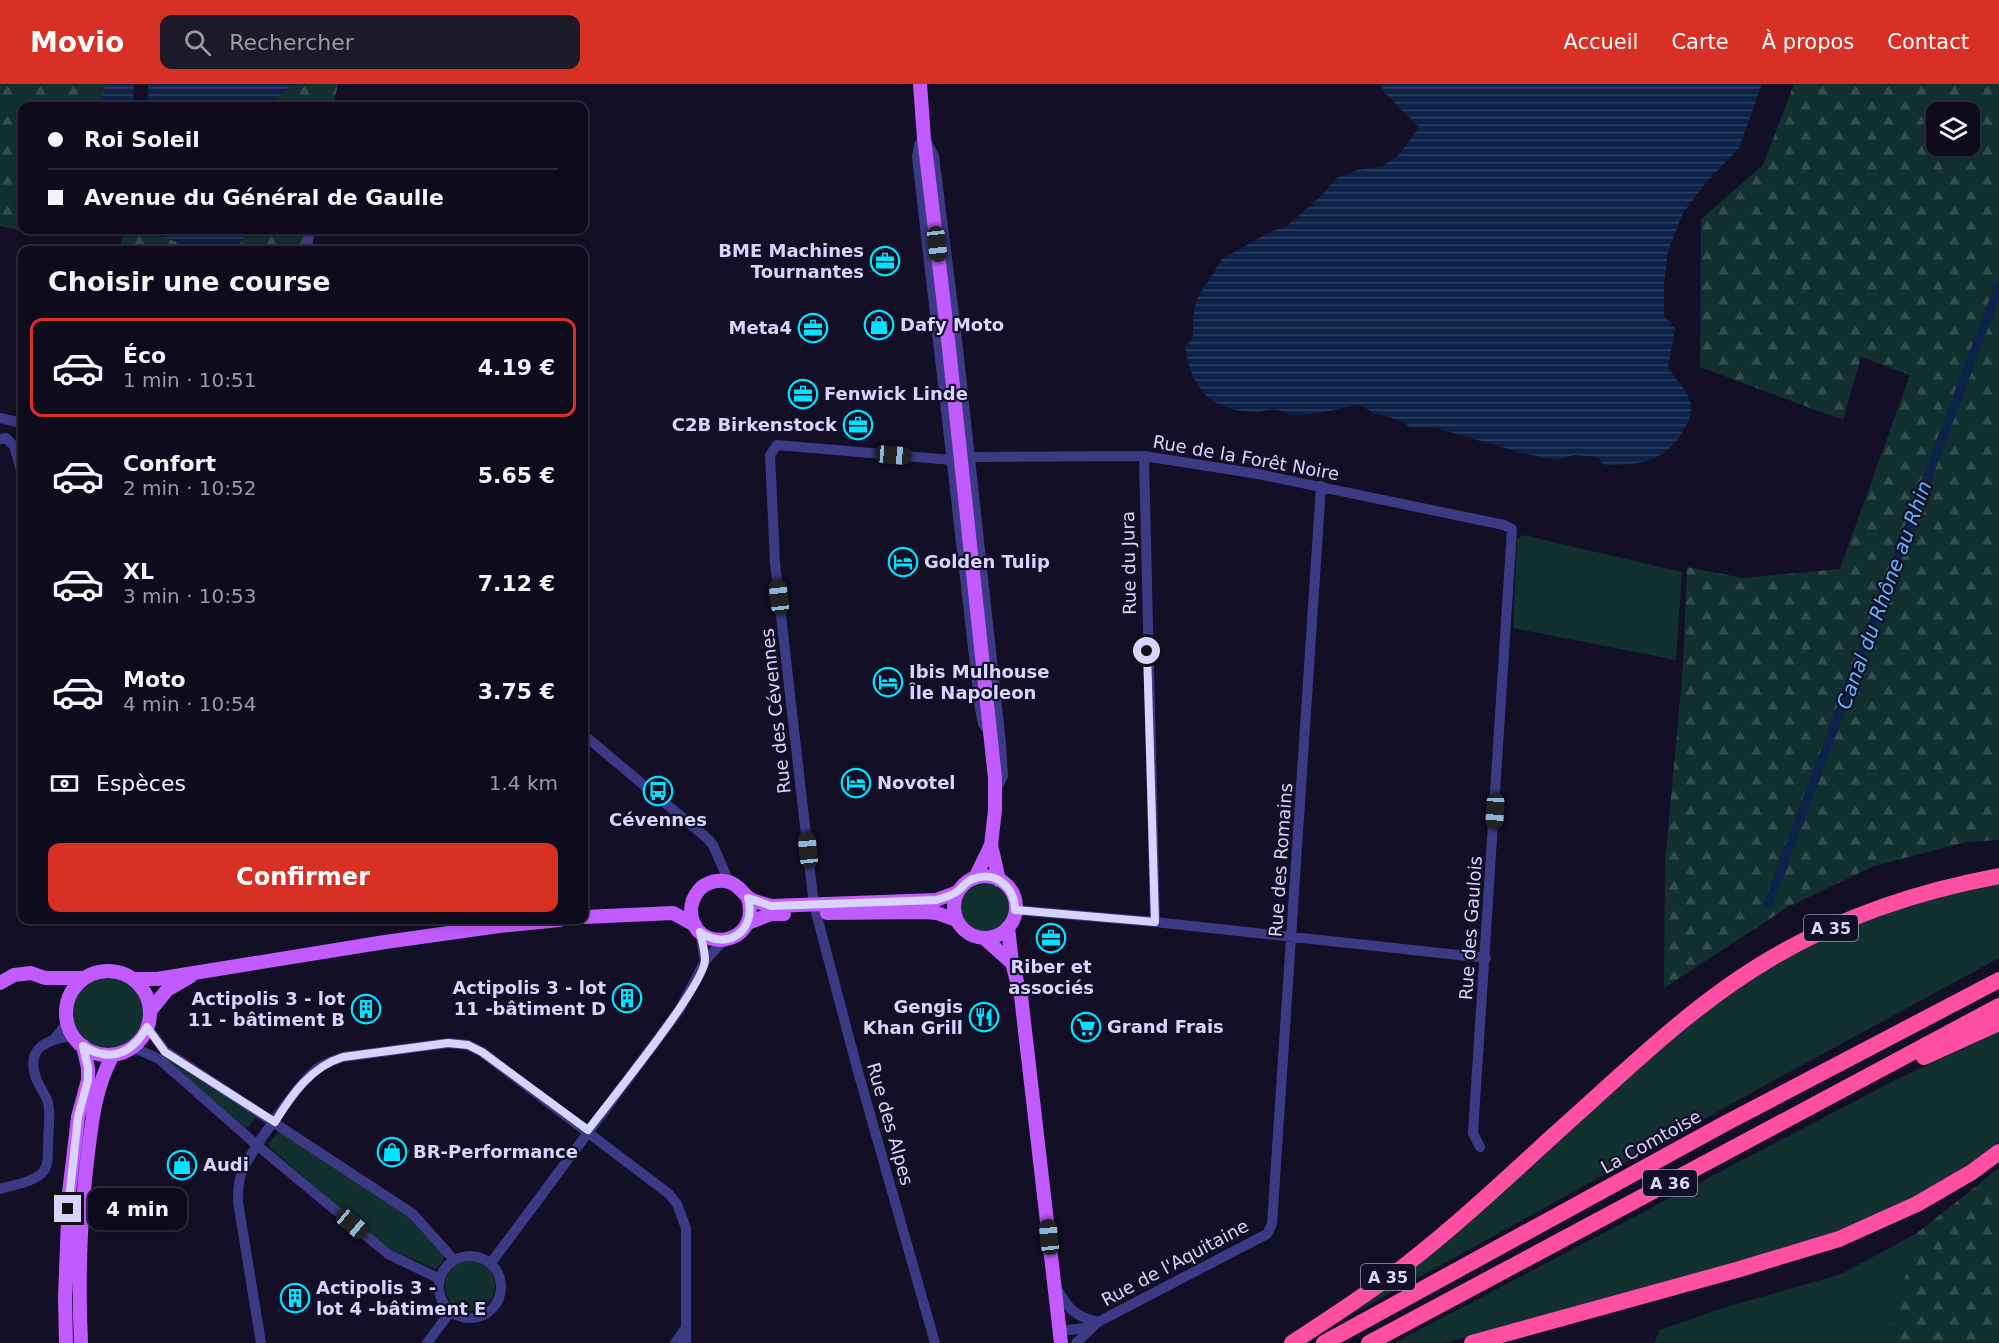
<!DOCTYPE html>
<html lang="fr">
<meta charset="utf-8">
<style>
body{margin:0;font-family:"DejaVu Sans",sans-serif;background:#1c1929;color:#f1f3f6;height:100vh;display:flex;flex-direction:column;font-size:22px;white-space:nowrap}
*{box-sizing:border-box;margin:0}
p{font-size:20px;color:#9b9ba3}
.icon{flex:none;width:33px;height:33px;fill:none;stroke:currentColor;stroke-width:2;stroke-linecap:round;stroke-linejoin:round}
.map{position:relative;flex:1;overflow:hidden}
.panel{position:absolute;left:18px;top:162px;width:570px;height:678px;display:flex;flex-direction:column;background:#0e0b1c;border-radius:12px;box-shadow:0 3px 9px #0003,0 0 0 2px #2e2b3b}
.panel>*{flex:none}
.top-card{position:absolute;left:18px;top:18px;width:570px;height:132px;border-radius:12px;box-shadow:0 3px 9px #0003,0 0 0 2px #2e2b3b;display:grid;align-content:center;height:132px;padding:0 30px;background:#0e0b1c}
.fabs{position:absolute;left:1926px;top:18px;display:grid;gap:12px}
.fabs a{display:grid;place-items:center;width:54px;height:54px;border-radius:12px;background:#0e0b1c;box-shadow:0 3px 9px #0003,0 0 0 2px #2e2b3b;font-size:30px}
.end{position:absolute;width:27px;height:27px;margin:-14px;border:8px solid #d9d4ff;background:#111;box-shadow:0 0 0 3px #111}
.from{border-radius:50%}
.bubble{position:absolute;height:42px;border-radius:12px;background:#0e0b1c;box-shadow:0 3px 9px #0003,0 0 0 2px #2e2b3b;font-size:20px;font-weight:700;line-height:42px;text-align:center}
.car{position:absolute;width:18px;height:36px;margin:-18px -9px;border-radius:8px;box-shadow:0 0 4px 2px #0007;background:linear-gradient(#222 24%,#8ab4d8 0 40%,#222 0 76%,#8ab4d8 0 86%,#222 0)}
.top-card b{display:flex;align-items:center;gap:21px;height:57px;font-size:22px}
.top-card b+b{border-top:2px solid #2e2b3b}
.top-card i{width:15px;height:15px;background:#f1f3f6}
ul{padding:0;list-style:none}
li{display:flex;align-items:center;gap:18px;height:99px;margin:0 12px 9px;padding:0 18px;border:3px solid transparent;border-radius:12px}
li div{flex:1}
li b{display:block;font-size:22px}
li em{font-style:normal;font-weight:700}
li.current{border-color:#d93025}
li>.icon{width:54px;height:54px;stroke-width:1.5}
h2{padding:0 30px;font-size:27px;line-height:72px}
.pay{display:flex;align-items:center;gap:15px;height:66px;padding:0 30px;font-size:22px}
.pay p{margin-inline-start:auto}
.primary-button{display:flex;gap:12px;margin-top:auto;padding:12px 30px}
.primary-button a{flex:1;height:69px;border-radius:12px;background:#d93025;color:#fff;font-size:24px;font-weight:700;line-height:69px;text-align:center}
header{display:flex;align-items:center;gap:36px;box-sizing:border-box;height:84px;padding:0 30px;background:#d93025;color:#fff}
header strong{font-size:28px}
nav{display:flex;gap:33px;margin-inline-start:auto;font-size:21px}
.search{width:420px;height:54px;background:#1c1929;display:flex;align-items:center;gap:15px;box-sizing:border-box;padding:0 21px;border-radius:12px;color:#9b9ba3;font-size:22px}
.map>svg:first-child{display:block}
</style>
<header>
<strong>Movio</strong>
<div class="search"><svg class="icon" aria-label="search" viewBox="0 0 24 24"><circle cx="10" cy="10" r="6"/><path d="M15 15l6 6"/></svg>Rechercher</div>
<nav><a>Accueil</a><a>Carte</a><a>À propos</a><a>Contact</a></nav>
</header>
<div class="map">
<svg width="1999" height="1259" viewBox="0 0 1999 1259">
<defs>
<pattern id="forest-firs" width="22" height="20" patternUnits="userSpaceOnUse" patternTransform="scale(1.5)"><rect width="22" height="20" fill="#12302f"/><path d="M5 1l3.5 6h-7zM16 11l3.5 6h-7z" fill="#344d4e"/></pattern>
<pattern id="water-rules" width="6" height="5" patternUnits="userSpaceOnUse" patternTransform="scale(1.5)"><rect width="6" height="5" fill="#0c2248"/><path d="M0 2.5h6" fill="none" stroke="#2f4163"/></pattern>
</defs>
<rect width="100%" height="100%" fill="#130f26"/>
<path fill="#12302f" d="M1523 451 1682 488 1676 576 1513 544 1517 455Z
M959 822a25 25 0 1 1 50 0a25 25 0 1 1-50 0Z
M1999 798V874L1773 997 1304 1257 1723 911 1813 857 1915 816Z
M70 928a38 38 0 1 1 76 0a38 38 0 1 1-76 0Z
M1999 948V1058L1966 1082 1915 1113 1837 1147 1737 1179 1445 1259H1394L1895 996Z
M166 971 255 1030 256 1033 248 1043H245L164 974Z
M281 1048 411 1133 443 1170V1178L435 1185 385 1163 270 1064 268 1060 277 1049Z
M1917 1149 1887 1259H1654L1660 1246 1723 1224 1841 1190Z
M445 1202a25 25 0 1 1 50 0a25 25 0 1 1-50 0Z"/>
<path fill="url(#forest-firs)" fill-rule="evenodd" d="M0 0H106L99 22H22V141L18 146 0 142Z
M293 0H338L333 22H270L271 19Z
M1794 0H1999V756L1966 758 1874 782 1788 823 1664 904 1665 779 1683 583 1687 483 1743 494 1840 485 1910 291 1861 273 1843 336 1700 283 1701 135 1763 81ZM1936 28H1970V62H1936Z
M123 146H146L149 149 205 166 238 162 249 146H306L302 166H120Z
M1999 1084V1259H1887L1917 1149Z"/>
<path fill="url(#water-rules)" d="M106 0H134L133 22H99Z
M148 0H293L271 19 270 22H148Z
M1381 0H1762L1739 64 1704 101 1683 129 1668 167 1664 200V231L1675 245 1668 283C1676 297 1689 306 1691 323 1692 331 1686 342 1682 349 1664 379 1637 381 1605 381L1596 373 1574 371 1559 376 1526 370 1436 344H1411L1402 337 1373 329 1359 320C1343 324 1306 333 1291 331 1286 330 1282 326 1278 326 1270 324 1262 328 1255 328 1210 326 1192 306 1185 263L1193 253V232L1197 215 1222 175 1270 148 1287 142 1319 114 1337 94 1357 86 1382 82 1399 71 1419 43 1383 7Z
M146 146H249L238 162 205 166 148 149Z"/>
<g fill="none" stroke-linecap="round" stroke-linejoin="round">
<path stroke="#0c2248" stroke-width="9" d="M1768 820 1999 202"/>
<path stroke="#3d3a85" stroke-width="10" d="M306 166 310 146
M0 334 22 339
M0 355 6 354 14 362 22 390
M1144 372 1155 838
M970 373 1144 372 1258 390 1504 441 1512 445 1473 1049 1480 1063
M987 645 983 640 980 625 917 73 919 61 924 54 934 72 956 246 1001 659 1003 692 996 706
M584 651 708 755 713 761 729 798
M1015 826 1155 838 1486 874
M700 848 705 877
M147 943 165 967 413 1130 454 1176
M55 954 68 938
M132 963 159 975 258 1062 388 1170 440 1195
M0 1105C12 1101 35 1098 43 1088 49 1080 48 1070 48 1061 48 1048 51 1032 48 1019 46 1010 39 1003 36 994 25 963 48 955 74 952
M439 1203a31 31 0 1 1 62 0a31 31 0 1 1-62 0Z
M491 1179 680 925 705 877 724 856
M1055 1202C1070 1225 1071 1231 1098 1238
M1060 1247 1093 1243
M261 1259 238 1118C238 1109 238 1099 241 1090 249 1069 300 997 318 984 326 979 334 976 343 973L449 959 468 961 482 968 669 1110 677 1120 686 1144V1259
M427 1259 451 1227
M675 1259 686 1244
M935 1259 857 984 814 821 775 479 770 371 777 361 952 376
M1076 1259 1098 1238 1267 1150 1272 1140 1321 402"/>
<path stroke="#c25bff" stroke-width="14" d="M920 0 924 54 947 246 995 694V726L991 761 975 794
M991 761 999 796
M954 823a31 31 0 1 1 62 0a31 31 0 1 1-62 0Z
M748 814C762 863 692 871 691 827 691 819 694 812 699 806 706 798 718 795 729 798 739 801 742 809 749 814 755 818 764 820 771 822L936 816 958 808
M827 829 923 828 937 829 956 836
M584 833 673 829 695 841
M748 839 771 830H784
M1008 843 1012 879 1021 912 1061 1259
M984 854 1012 879
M66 929a42 42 0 1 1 84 0a42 42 0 1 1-84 0Z
M133 895H157L385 858 499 842 560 836
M0 899 14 891 31 889 45 894H85
M150 927 167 906 191 892
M66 1259 65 1214 69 1109 78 1033 88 996V984L83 962
M81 1259C78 1195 80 1132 88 1069 92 1035 96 1001 113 971"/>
<path stroke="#ff4fa3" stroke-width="16" d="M1924 973 1999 939
M1292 1259C1331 1233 1371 1208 1408 1179 1459 1139 1507 1094 1555 1050 1624 989 1690 922 1770 875 1840 833 1918 807 1999 792
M1324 1259 1726 1039 1999 896
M1369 1259 1999 922
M1472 1259 1740 1185 1839 1155 1917 1120 1972 1088 1999 1068"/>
</g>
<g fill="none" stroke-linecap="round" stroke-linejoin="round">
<path stroke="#d9d4ff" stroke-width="8" d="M68 1125 78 1033 88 996V984L83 962C110 979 132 970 147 943L165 968 275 1038C292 1010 311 983 343 973L448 959 468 961 482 968 588 1046C608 1019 705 901 705 876 705 867 702 857 700 848 728 868 757 846 748 814L771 822 936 816C943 814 953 811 958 807 964 802 966 797 973 795 996 786 1015 804 1015 826L1155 838 1147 567"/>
</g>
<defs>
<g id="office-ring" transform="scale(1.5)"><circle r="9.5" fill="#130f26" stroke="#00e5ff" stroke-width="1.5"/><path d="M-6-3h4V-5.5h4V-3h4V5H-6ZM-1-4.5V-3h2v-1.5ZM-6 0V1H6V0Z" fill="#00e5ff"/></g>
<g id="shop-ring" transform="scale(1.5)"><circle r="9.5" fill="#130f26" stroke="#00e5ff" stroke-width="1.5"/><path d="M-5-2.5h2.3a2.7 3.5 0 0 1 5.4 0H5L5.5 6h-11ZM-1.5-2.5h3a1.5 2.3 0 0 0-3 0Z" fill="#00e5ff"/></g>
<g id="hotel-ring" transform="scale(1.5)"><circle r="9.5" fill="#130f26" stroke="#00e5ff" stroke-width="1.5"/><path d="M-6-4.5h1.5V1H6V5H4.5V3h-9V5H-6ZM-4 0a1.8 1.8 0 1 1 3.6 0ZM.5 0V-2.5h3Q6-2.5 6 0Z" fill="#00e5ff"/></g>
<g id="bus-ring" transform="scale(1.5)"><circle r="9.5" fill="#130f26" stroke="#00e5ff" stroke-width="1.5"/><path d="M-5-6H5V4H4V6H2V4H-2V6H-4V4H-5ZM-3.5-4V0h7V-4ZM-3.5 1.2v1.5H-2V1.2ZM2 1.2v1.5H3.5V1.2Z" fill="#00e5ff"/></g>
<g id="building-ring" transform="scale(1.5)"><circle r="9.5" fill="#130f26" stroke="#00e5ff" stroke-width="1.5"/><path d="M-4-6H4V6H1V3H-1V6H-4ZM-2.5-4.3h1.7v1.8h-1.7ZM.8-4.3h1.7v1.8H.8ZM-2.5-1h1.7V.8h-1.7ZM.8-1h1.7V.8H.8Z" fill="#00e5ff"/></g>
<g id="restaurant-ring" transform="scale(1.5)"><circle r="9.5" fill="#130f26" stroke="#00e5ff" stroke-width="1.5"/><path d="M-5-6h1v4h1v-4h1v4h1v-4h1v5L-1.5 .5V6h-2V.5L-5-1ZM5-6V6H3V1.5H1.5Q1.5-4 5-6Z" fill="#00e5ff"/></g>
<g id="supermarket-ring" transform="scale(1.5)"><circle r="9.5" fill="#130f26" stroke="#00e5ff" stroke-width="1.5"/><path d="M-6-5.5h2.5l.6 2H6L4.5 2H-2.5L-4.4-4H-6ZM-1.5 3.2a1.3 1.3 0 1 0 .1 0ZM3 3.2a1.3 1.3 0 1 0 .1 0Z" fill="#00e5ff"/></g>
</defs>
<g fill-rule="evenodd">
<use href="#office-ring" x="885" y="177"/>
<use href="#shop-ring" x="879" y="241"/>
<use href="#office-ring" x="813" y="244"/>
<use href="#office-ring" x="803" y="310"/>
<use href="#office-ring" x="858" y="341"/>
<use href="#hotel-ring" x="903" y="478"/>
<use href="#hotel-ring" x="888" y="598"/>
<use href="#hotel-ring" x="856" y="699"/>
<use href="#bus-ring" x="658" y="707"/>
<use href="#office-ring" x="1051" y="854"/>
<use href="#building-ring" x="627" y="914"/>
<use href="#building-ring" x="366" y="925"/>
<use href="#restaurant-ring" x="984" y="933"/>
<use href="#supermarket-ring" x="1086" y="943"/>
<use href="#shop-ring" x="392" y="1068"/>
<use href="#shop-ring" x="182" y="1081"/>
<use href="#building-ring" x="295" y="1214"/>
</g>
<g text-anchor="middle" stroke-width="4.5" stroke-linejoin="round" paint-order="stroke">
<g fill="#130f26" stroke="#9e99be" stroke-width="1.5">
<rect x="1804" y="831" width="54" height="26" rx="4.5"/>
<rect x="1643" y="1086" width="54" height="26" rx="4.5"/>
<rect x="1361" y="1180" width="54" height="26" rx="4.5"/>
</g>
<g font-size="16" font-weight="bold" fill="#d9d4ff">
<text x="1831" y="850">A 35</text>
<text x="1670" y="1105">A 36</text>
<text x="1388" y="1199">A 35</text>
</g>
<g font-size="18" font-weight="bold" fill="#d9d4ff" stroke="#130f26" text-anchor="start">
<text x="864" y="173" text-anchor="end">BME Machines<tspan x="864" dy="21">Tournantes</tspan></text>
<text x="900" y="247">Dafy Moto</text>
<text x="792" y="250" text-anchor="end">Meta4</text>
<text x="824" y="316">Fenwick Linde</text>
<text x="837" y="347" text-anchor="end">C2B Birkenstock</text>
<text x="924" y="484">Golden Tulip</text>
<text x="909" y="594">Ibis Mulhouse<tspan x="909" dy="21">Île Napoleon</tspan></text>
<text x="877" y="705">Novotel</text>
<text x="658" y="742" text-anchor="middle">Cévennes</text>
<text x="1051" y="889" text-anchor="middle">Riber et<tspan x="1051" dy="21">associés</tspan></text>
<text x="606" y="910" text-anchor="end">Actipolis 3 - lot<tspan x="606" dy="21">11 -bâtiment D</tspan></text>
<text x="345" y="921" text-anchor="end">Actipolis 3 - lot<tspan x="345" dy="21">11 - bâtiment B</tspan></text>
<text x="963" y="929" text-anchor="end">Gengis<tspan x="963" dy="21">Khan Grill</tspan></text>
<text x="1107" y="949">Grand Frais</text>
<text x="413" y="1074">BR-Performance</text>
<text x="203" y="1087">Audi</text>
<text x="316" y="1210">Actipolis 3 -<tspan x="316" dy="21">lot 4 -bâtiment E</tspan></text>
</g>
<g font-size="18" fill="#d9d4ff" stroke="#130f26">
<text transform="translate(1246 374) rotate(10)" y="6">Rue de la Forêt Noire</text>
<text transform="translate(1129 479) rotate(-91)" y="6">Rue du Jura</text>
<text transform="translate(776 627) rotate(-96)" y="6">Rue des Cévennes</text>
<text transform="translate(1281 776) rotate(-86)" y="6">Rue des Romains</text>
<text transform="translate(1471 844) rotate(-86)" y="6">Rue des Gaulois</text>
<text transform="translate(890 1040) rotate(74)" y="6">Rue des Alpes</text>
<text transform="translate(1651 1058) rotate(-29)" y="6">La Comtoise</text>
<text transform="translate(1175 1179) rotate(-28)" y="6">Rue de l'Aquitaine</text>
</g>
<g font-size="20" font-style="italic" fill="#62b6ff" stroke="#130f26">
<text transform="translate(1884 511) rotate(-70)" y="7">Canal du Rhône au Rhin</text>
</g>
</g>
</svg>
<div class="fabs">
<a><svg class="icon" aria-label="layers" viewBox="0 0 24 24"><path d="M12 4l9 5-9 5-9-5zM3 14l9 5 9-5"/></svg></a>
</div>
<i class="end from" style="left:1147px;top:567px"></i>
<i class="end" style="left:68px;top:1125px"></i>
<div class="bubble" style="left:88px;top:1104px;width:99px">4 min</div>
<i class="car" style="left:937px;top:160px;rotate:173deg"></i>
<i class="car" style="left:893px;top:371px;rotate:95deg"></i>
<i class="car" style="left:779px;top:513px;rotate:353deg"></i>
<i class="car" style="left:1495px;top:727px;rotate:183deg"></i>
<i class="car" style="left:808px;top:766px;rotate:354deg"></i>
<i class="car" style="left:352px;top:1140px;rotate:130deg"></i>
<i class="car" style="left:1049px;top:1153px;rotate:354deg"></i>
<div class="top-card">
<b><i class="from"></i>Roi Soleil</b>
<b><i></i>Avenue du Général de Gaulle</b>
</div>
<section class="panel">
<h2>Choisir une course</h2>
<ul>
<li class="current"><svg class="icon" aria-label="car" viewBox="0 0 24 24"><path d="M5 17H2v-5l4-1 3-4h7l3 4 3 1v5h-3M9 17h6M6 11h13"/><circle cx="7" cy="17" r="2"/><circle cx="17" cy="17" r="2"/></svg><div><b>Éco</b><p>1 min · 10:51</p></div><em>4.19 €</em></li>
<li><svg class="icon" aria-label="car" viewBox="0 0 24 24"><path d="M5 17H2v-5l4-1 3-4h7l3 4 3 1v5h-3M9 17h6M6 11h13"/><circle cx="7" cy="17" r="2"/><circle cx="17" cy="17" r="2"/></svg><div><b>Confort</b><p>2 min · 10:52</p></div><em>5.65 €</em></li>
<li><svg class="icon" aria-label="car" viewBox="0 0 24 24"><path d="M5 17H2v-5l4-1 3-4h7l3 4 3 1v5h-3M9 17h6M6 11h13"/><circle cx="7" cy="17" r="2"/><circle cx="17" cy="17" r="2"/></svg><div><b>XL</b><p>3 min · 10:53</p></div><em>7.12 €</em></li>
<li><svg class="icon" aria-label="car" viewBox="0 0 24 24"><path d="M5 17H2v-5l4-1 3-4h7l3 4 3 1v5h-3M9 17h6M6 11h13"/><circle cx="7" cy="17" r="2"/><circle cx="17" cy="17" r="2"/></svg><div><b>Moto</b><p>4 min · 10:54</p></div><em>3.75 €</em></li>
</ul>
<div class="pay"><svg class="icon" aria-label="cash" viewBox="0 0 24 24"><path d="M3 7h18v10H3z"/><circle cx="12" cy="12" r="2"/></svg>Espèces<p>1.4 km</p></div>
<div class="primary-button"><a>Confirmer</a></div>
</section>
</div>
